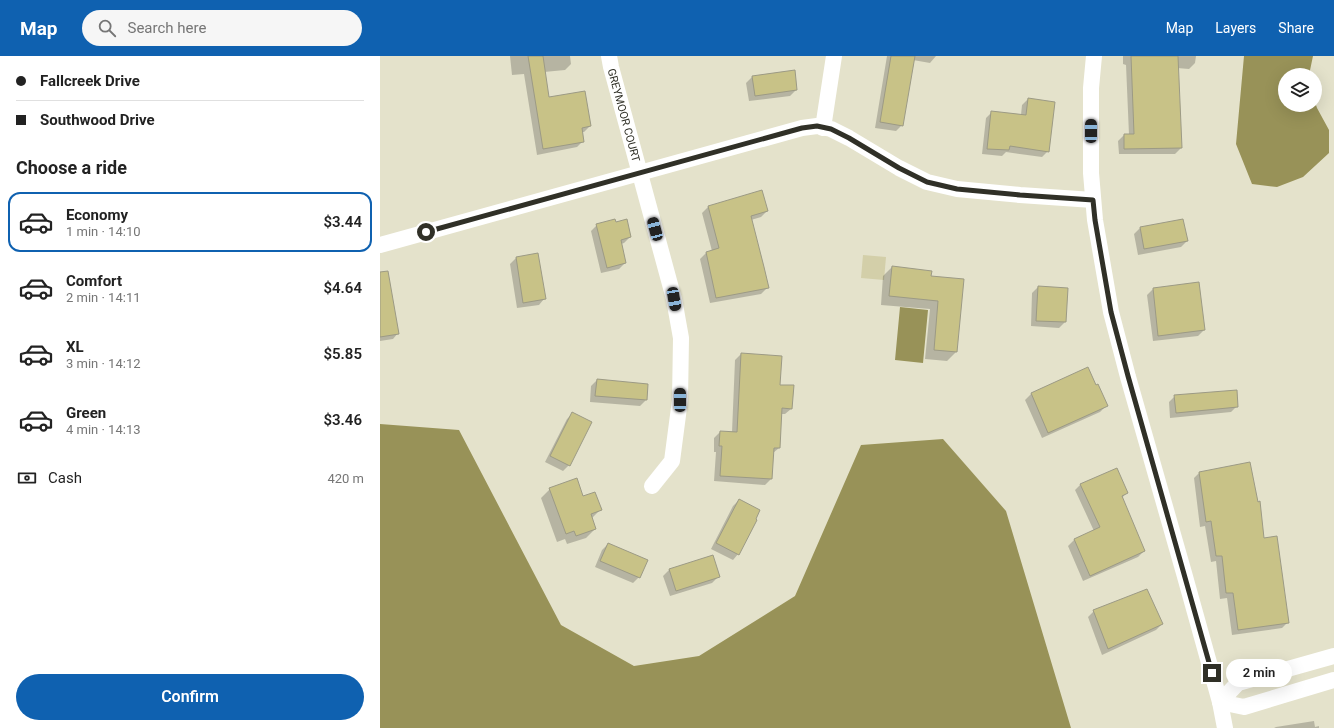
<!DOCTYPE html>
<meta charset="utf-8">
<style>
body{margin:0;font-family:Roboto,sans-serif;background:#f6f6f6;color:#222;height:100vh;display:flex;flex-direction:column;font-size:15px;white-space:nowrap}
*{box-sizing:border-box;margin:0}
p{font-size:13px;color:#767676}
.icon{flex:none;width:22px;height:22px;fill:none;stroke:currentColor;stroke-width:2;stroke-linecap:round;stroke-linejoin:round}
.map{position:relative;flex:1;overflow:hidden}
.sheet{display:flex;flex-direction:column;background:#fff;width:380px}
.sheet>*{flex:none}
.guide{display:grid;align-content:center;height:88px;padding:0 16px;background:#fff}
.buttons{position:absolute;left:898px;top:12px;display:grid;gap:8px}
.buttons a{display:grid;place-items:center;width:44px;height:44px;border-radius:50%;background:#fff;box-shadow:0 4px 16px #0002;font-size:20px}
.end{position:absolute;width:18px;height:18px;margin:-9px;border:5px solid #303027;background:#fff;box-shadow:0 0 0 2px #fff}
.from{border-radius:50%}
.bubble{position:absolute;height:28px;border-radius:14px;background:#fff;box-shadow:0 4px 16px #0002;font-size:13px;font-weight:600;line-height:28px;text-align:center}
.car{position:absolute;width:12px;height:24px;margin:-12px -6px;border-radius:5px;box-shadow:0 0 3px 1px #0007;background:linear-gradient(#222 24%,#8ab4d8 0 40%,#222 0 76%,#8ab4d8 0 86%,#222 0)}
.guide b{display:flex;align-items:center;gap:14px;height:38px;font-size:15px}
.guide b+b{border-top:1px solid #e0e0e0}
.guide i{width:10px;height:10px;background:#222}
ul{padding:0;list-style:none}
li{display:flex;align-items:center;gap:12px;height:60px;margin:0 8px 6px;padding:0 8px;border:2px solid transparent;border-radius:12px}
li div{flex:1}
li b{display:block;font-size:15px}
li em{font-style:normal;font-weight:600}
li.on{border-color:#0f61b0}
li>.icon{width:36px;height:36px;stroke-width:1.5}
h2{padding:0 16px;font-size:18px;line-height:48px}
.pay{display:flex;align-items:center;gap:10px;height:44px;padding:0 16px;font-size:15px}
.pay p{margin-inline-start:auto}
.primary-button{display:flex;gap:8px;margin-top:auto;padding:8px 16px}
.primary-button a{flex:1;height:46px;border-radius:24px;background:#0f61b0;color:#fff;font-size:16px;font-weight:600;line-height:46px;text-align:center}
header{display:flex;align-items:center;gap:24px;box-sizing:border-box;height:56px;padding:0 20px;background:#0f61b0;color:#fff}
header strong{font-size:19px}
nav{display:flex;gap:22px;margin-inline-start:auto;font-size:14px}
.search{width:280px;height:36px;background:#f6f6f6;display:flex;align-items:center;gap:10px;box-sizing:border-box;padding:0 14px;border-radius:22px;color:#767676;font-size:15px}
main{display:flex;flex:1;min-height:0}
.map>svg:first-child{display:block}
</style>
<header>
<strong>Map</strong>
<div class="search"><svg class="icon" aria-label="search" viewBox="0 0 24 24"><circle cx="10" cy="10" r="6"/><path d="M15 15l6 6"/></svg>Search here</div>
<nav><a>Map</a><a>Layers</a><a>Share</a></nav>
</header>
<main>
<section class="sheet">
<div class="guide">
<b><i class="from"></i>Fallcreek Drive</b>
<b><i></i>Southwood Drive</b>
</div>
<h2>Choose a ride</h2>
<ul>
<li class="on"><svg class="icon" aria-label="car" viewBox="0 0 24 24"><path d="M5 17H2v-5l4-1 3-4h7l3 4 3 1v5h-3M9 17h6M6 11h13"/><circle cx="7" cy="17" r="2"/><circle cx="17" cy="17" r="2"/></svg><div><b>Economy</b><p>1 min · 14:10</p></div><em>$3.44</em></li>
<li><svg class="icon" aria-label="car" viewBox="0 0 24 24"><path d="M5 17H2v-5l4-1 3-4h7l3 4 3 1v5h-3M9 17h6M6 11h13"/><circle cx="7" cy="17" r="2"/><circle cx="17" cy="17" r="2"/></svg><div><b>Comfort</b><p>2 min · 14:11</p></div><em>$4.64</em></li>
<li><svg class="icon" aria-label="car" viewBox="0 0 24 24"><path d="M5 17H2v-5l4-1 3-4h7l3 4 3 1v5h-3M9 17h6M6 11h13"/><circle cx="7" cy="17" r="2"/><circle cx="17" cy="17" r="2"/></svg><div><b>XL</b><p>3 min · 14:12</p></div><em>$5.85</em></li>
<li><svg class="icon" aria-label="car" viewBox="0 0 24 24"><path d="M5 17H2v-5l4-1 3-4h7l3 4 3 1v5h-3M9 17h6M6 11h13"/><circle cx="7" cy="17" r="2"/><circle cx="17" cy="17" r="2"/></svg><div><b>Green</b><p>4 min · 14:13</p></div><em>$3.46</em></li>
</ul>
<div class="pay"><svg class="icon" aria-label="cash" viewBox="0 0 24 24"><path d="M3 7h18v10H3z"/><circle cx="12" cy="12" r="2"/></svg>Cash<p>420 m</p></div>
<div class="primary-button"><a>Confirm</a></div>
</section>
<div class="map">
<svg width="954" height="672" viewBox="0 0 954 672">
<rect width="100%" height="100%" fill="#e4e2cb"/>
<path fill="#d3cfa9" d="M483 199 506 201 504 224 481 222Z"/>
<path fill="#989258" d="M864 0H933L929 19H905V49H935V46L937 52 949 74V97L923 121 897 131 872 128 856 88Z
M520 251 548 254 543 307 515 304Z
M0 368 79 374 181 569 254 610 319 600 415 540 481 389 563 383 626 455 691 672H0Z"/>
<path fill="#0003" d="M130 0H190L191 8 185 14 164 16 168 42 210 70 204 76H202L203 85 197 91 157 99 144 18 132 19Z
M507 0H556L550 7 533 4 522 69 516 75 495 72Z
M743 0H816L815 7 809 13 797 12 801 92 795 98H739L738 85 744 79H749L746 9 743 8Z
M372 21 416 34 410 40 369 45 366 27Z
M648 43 668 95 662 101 626 96 622 100 602 98 606 62 612 56 641 59 642 49Z
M382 136 387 155 381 161 371 164 387 232 381 238 330 247 320 203 326 197 332 195 322 157 328 151Z
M235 167 250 181 244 187 241 188 245 207 239 213 221 217 211 175 217 169Z
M760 172 807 185 801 191 758 199 754 178Z
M157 198 164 243 159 249 137 252 130 208 136 202Z
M512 211 550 221 576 296 567 305 545 303 550 253 501 249 503 220Z
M658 231 685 266 679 272 651 270 652 237Z
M0 233 18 277 13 283 0 285Z
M773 233 824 274 818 280 773 285 767 239Z
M361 298 411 353 405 358H400L399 392 393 397 391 423 385 429 334 425 336 396H334V382L340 376H352L355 304Z
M217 324 266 344 260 350 210 346 211 330Z
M716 330 726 350 720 356 662 382 645 344 651 338Z
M795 340 857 350 851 356 790 362 789 346Z
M193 357 189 409 183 415 165 406 187 363Z
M820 416 883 483 908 566 902 572 852 579 847 542 840 543 836 505 831 506 825 470 820 471 814 422Z
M701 428 747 436 742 442 764 495 758 501 703 525 688 490 694 484 714 475 695 434Z
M170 433 202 441 220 454 211 463 215 473 206 482 187 488 185 483 177 486 161 442Z
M359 444 375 463 358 498 353 504 331 493 353 450Z
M228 488 259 521 253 527 215 511 222 494Z
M289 514 338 521 332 527 290 540 283 520Z
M714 555 782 568 776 574 722 599 708 561Z
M934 665 935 671 939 670V672H894L896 671Z"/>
<path fill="#c8c287" stroke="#9c9a85" d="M148 0H163L169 41 205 35 211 70 202 72 204 86 163 93Z
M511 0H535L523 70 500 66Z
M751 0H798L802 92 744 93V78H754Z
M415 14 417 34 375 40 372 20Z
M648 42 675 46 669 96 630 90 629 94 607 93 611 55 646 59Z
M382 134 388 155 371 160 384 211 389 232 336 242 326 196 339 192 328 150Z
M235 163 236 166 247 163 251 181 241 184 246 207 227 212 216 168Z
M803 163 808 185 764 193 760 171Z
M158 197 166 243 143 247 136 201Z
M512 210 552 215 551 220 584 223 577 296 554 294 558 245 509 240Z
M8 215 19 278 0 281V216Z
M819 226 825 274 778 280 773 232Z
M658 230 688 232 686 266 656 265Z
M361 297 402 300 400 329H414L412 353 402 352 400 392H394L392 423 340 420 342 390H339L340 375 357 376Z
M708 311 716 329 718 328 728 350 668 377 651 337Z
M217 323 268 328 267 344 215 340Z
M857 334 858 351 796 357 794 339Z
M192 356 212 366 190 410 170 400Z
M870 406 878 446 880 445 884 482 897 480 909 567 858 574 853 537H846L842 500H836L831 465 826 466 819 416Z
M737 412 748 437 742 440 765 495 710 520 694 483 720 471 700 428Z
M197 422 203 440 215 436 222 454 211 458 216 473 196 480 194 475 186 478 169 432Z
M359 443 380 454 376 463 377 464 359 499 336 487Z
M228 487 268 504 260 522 220 505Z
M333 499 340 521 296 535 289 513Z
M767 533 783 568 728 593 713 554Z"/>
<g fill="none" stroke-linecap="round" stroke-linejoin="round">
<g stroke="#fff" stroke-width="16">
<path id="s1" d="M229 0 231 11 294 243 301 282 300 344 292 405 272 430"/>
<path d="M714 0 711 32V117L715 164 731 256 748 321 804 517 840 646 845 672"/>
<path d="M443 72 454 0"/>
<path d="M0 189 422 72 437 70 451 73 469 82 519 112 547 126 577 133 640 139 713 144"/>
<path d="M840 646 858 627 954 600"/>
<path d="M840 646 864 651 954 624"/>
</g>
</g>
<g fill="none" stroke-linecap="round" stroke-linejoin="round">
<path stroke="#303027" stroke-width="5" d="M46 176 422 72 437 70 451 73 469 82 519 112 547 126 577 133 640 139 713 144 715 164 731 256 748 320 832 617"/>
</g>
<g text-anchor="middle" stroke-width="3" stroke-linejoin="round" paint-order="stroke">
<g font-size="11" fill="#303027" stroke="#fff">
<text dy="4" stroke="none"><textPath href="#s1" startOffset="61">GREYMOOR COURT</textPath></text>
</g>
</g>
</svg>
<div class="buttons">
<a><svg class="icon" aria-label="layers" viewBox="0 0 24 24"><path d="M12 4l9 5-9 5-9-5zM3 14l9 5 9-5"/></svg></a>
</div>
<i class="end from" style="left:46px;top:176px"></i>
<i class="end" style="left:832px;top:617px"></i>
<div class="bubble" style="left:846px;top:603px;width:66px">2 min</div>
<i class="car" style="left:711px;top:75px;rotate:0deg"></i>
<i class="car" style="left:275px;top:173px;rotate:345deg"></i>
<i class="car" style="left:294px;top:243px;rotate:170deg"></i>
<i class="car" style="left:300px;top:344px;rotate:0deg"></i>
</div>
</main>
